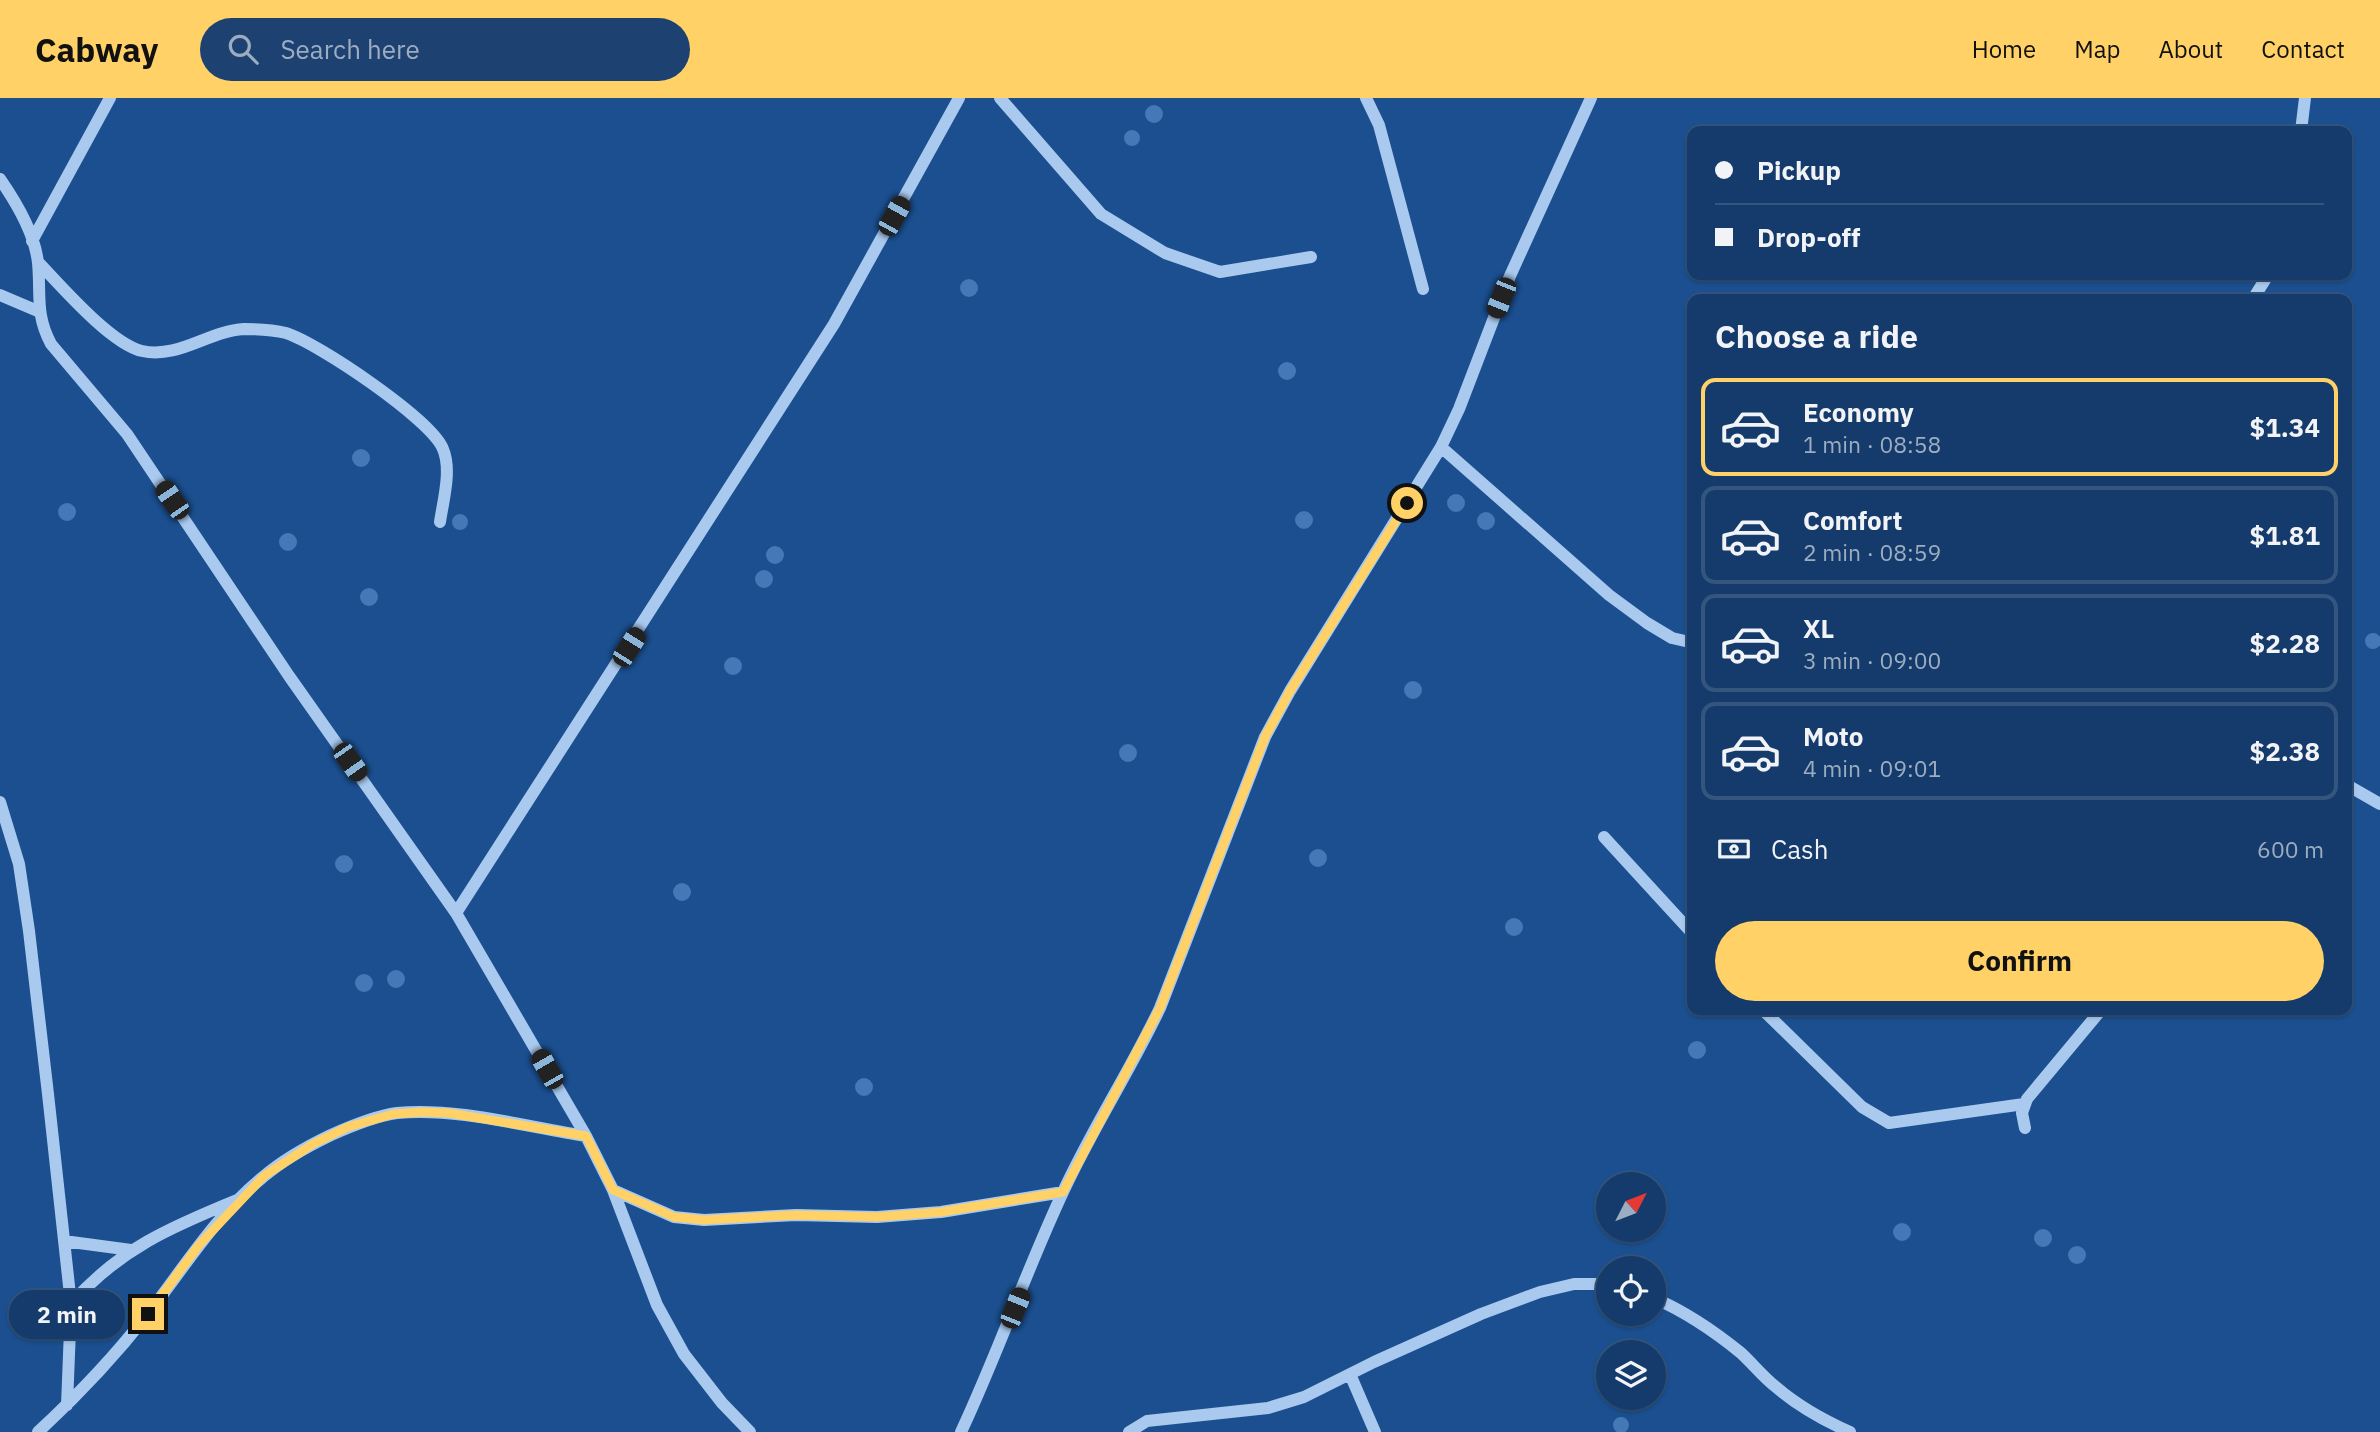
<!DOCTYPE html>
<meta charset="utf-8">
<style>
body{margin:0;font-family:"IBM Plex Sans",sans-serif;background:#1d4271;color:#f1f3f6;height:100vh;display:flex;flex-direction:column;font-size:26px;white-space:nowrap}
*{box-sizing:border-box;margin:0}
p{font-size:23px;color:#9dadc1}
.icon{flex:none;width:38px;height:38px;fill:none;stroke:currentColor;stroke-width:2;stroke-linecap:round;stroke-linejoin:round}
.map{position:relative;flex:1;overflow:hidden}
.details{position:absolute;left:1687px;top:196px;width:665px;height:721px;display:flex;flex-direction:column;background:#143b6b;border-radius:14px;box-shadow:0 2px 5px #0004,0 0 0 2px #33557e}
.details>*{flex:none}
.banner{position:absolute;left:1687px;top:28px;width:665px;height:154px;border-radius:14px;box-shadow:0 2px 5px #0004,0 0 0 2px #33557e;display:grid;align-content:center;height:154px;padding:0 28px;background:#143b6b}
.needle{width:46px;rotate:48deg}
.fabs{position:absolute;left:1596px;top:1074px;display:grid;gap:14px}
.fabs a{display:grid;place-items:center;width:70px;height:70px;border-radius:50%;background:#143b6b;box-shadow:0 2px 5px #0004,0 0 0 2px #33557e;font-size:35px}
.end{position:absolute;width:32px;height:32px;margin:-16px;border:9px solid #ffd166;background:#111;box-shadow:0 0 0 4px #111}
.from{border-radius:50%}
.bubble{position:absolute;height:49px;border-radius:24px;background:#143b6b;box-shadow:0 2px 5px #0004,0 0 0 2px #33557e;font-size:23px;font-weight:800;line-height:49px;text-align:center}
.car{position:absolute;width:21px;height:42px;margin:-21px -10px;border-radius:9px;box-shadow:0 0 5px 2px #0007;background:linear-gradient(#222 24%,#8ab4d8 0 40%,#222 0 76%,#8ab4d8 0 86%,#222 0)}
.banner b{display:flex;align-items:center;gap:24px;height:66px;font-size:26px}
.banner b+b{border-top:2px solid #33557e}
.banner i{width:18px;height:18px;background:#f1f3f6}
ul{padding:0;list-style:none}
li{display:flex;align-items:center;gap:21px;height:98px;margin:0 14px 10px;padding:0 14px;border:4px solid #33557e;border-radius:14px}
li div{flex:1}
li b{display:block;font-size:26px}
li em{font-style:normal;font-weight:800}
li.selected{border-color:#ffd166}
li>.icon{width:63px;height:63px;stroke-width:1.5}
h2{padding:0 28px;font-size:32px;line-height:84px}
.pay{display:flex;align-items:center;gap:18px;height:77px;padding:0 28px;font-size:26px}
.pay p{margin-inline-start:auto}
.button{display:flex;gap:14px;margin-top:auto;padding:14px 28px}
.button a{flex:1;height:80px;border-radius:42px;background:#ffd166;color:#111;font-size:28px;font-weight:800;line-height:80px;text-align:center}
header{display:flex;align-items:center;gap:42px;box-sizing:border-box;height:98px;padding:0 35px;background:#ffd166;color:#111}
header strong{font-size:33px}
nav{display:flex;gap:38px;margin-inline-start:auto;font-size:24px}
.search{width:490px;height:63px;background:#1d4271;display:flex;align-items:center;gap:18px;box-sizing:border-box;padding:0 24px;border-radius:38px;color:#9dadc1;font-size:26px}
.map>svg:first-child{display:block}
</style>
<header>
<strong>Cabway</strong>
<div class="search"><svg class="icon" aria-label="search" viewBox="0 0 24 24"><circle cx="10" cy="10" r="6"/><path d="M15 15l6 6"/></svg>Search here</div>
<nav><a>Home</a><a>Map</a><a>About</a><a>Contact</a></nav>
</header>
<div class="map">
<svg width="2380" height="1334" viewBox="0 0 2380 1334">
<rect width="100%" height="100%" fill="#1b4f8f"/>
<path fill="#4478b7" d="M1145 16a9 9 0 1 1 18 0a9 9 0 1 1-18 0Z
M1124 40a8 8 0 1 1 16 0a8 8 0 1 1-16 0Z
M2205 177H2222L2218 182 2213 184 2207 182Z
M960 190a9 9 0 1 1 18 0a9 9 0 1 1-18 0Z
M1278 273a9 9 0 1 1 18 0a9 9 0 1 1-18 0Z
M352 360a9 9 0 1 1 18 0a9 9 0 1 1-18 0Z
M1447 405a9 9 0 1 1 18 0a9 9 0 1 1-18 0Z
M58 414a9 9 0 1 1 18 0a9 9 0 1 1-18 0Z
M1295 422a9 9 0 1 1 18 0a9 9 0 1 1-18 0Z
M1477 423a9 9 0 1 1 18 0a9 9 0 1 1-18 0Z
M452 424a8 8 0 1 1 16 0a8 8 0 1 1-16 0Z
M279 444a9 9 0 1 1 18 0a9 9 0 1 1-18 0Z
M766 457a9 9 0 1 1 18 0a9 9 0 1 1-18 0Z
M755 481a9 9 0 1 1 18 0a9 9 0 1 1-18 0Z
M360 499a9 9 0 1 1 18 0a9 9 0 1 1-18 0Z
M2365 543a8 8 0 1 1 16 0a8 8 0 1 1-16 0Z
M724 568a9 9 0 1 1 18 0a9 9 0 1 1-18 0Z
M1404 592a9 9 0 1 1 18 0a9 9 0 1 1-18 0Z
M1119 655a9 9 0 1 1 18 0a9 9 0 1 1-18 0Z
M1309 760a9 9 0 1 1 18 0a9 9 0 1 1-18 0Z
M335 766a9 9 0 1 1 18 0a9 9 0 1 1-18 0Z
M673 794a9 9 0 1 1 18 0a9 9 0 1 1-18 0Z
M1505 829a9 9 0 1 1 18 0a9 9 0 1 1-18 0Z
M387 881a9 9 0 1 1 18 0a9 9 0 1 1-18 0Z
M355 885a9 9 0 1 1 18 0a9 9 0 1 1-18 0Z
M1688 952a9 9 0 1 1 18 0a9 9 0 1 1-18 0Z
M855 989a9 9 0 1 1 18 0a9 9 0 1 1-18 0Z
M1893 1134a9 9 0 1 1 18 0a9 9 0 1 1-18 0Z
M2034 1140a9 9 0 1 1 18 0a9 9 0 1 1-18 0Z
M2068 1157a9 9 0 1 1 18 0a9 9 0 1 1-18 0Z
M1613 1327a8 8 0 1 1 16 0a8 8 0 1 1-16 0Z"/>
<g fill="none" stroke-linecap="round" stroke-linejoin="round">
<path stroke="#a9c9ee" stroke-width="12" d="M1000 0 1101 116 1165 155 1220 174 1311 159
M1366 0 1379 27 1423 191
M2301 33 2305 0
M0 81C16 104 35 136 38 165 41 197 35 216 51 246L127 336 289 578 456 815 586 1038 613 1092 657 1207 684 1256 722 1305 750 1334
M32 143 110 0
M38 164C61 188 111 246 142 253 179 261 208 233 244 231 257 231 274 232 286 235 318 245 432 322 443 351 452 372 443 403 440 424
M0 197 40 214
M2253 201 2268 177
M1441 349 1609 497 1647 525 1672 540 1685 543 1692 542
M2347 687 2380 706
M0 704 19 766 29 833 48 996 71 1206 67 1307
M1604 739 1692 835
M456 815 834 226 959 0
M1763 912 1862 1009 1889 1025 2024 1006
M2025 1030 2022 1015 2027 1001 2101 912
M613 1092 674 1119 704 1122 796 1117 877 1119 941 1114 1063 1094
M64 1143 131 1152
M1654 1200C1686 1214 1714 1233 1741 1255 1753 1266 1763 1279 1776 1289 1798 1308 1823 1322 1850 1334
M71 1206C119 1151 171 1129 237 1102
M1350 1276 1375 1334
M38 1334C77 1298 114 1259 147 1217 184 1170 216 1117 263 1079 283 1062 308 1048 331 1037 351 1028 375 1018 397 1015 456 1009 527 1029 586 1038
M961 1334C998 1255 1026 1173 1063 1094 1092 1031 1130 973 1160 910L1265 639 1290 593 1441 349 1459 311 1510 178 1591 0
M1129 1334 1147 1323 1268 1310 1304 1299 1374 1264 1481 1216 1540 1194 1574 1186H1608"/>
</g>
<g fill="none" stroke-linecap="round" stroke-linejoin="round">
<path stroke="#ffd166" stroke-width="9" d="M148 1216 199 1147 264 1078 313 1046 348 1029 393 1016 422 1014 449 1015 586 1038 613 1092 674 1119 704 1122 796 1117 877 1119 941 1114 1063 1094 1160 910 1265 639 1290 593 1407 405"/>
</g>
</svg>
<div class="fabs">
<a><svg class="needle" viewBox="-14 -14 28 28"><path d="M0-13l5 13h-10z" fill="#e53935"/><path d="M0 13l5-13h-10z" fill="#9dadc1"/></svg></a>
<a><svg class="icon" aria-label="locate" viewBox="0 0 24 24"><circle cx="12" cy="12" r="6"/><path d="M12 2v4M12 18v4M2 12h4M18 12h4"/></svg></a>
<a><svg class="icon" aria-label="layers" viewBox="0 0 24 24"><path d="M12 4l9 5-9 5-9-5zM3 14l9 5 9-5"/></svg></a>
</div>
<i class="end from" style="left:1407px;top:405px"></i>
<i class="end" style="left:148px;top:1216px"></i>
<div class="bubble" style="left:9px;top:1192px;width:116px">2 min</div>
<i class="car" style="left:894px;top:118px;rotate:29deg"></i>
<i class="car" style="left:1501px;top:200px;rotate:202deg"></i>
<i class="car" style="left:172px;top:402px;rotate:326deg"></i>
<i class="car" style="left:629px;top:549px;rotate:32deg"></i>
<i class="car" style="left:350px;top:664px;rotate:145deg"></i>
<i class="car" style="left:547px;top:971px;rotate:330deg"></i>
<i class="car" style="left:1015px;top:1210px;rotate:22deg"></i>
<div class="banner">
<b><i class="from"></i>Pickup</b>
<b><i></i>Drop-off</b>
</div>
<section class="details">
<h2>Choose a ride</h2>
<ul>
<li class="selected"><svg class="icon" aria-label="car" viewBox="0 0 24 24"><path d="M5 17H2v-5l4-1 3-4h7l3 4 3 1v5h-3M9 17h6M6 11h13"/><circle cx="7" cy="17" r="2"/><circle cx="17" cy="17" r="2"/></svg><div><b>Economy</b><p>1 min · 08:58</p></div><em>$1.34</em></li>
<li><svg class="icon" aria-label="car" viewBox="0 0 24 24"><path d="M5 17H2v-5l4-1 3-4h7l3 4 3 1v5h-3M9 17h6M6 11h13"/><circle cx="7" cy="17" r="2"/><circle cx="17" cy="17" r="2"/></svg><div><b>Comfort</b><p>2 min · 08:59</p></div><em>$1.81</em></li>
<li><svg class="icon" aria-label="car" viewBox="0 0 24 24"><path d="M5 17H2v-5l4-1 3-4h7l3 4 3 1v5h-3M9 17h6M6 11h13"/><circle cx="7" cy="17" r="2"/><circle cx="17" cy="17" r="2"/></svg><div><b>XL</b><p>3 min · 09:00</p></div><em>$2.28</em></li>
<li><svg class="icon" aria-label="car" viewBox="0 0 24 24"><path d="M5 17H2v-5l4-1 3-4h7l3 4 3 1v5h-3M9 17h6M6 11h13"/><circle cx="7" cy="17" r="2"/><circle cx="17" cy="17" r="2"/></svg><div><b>Moto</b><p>4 min · 09:01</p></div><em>$2.38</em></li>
</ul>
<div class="pay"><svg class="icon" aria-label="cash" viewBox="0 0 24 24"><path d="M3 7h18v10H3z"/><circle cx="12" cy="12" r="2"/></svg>Cash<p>600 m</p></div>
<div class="button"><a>Confirm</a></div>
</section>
</div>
